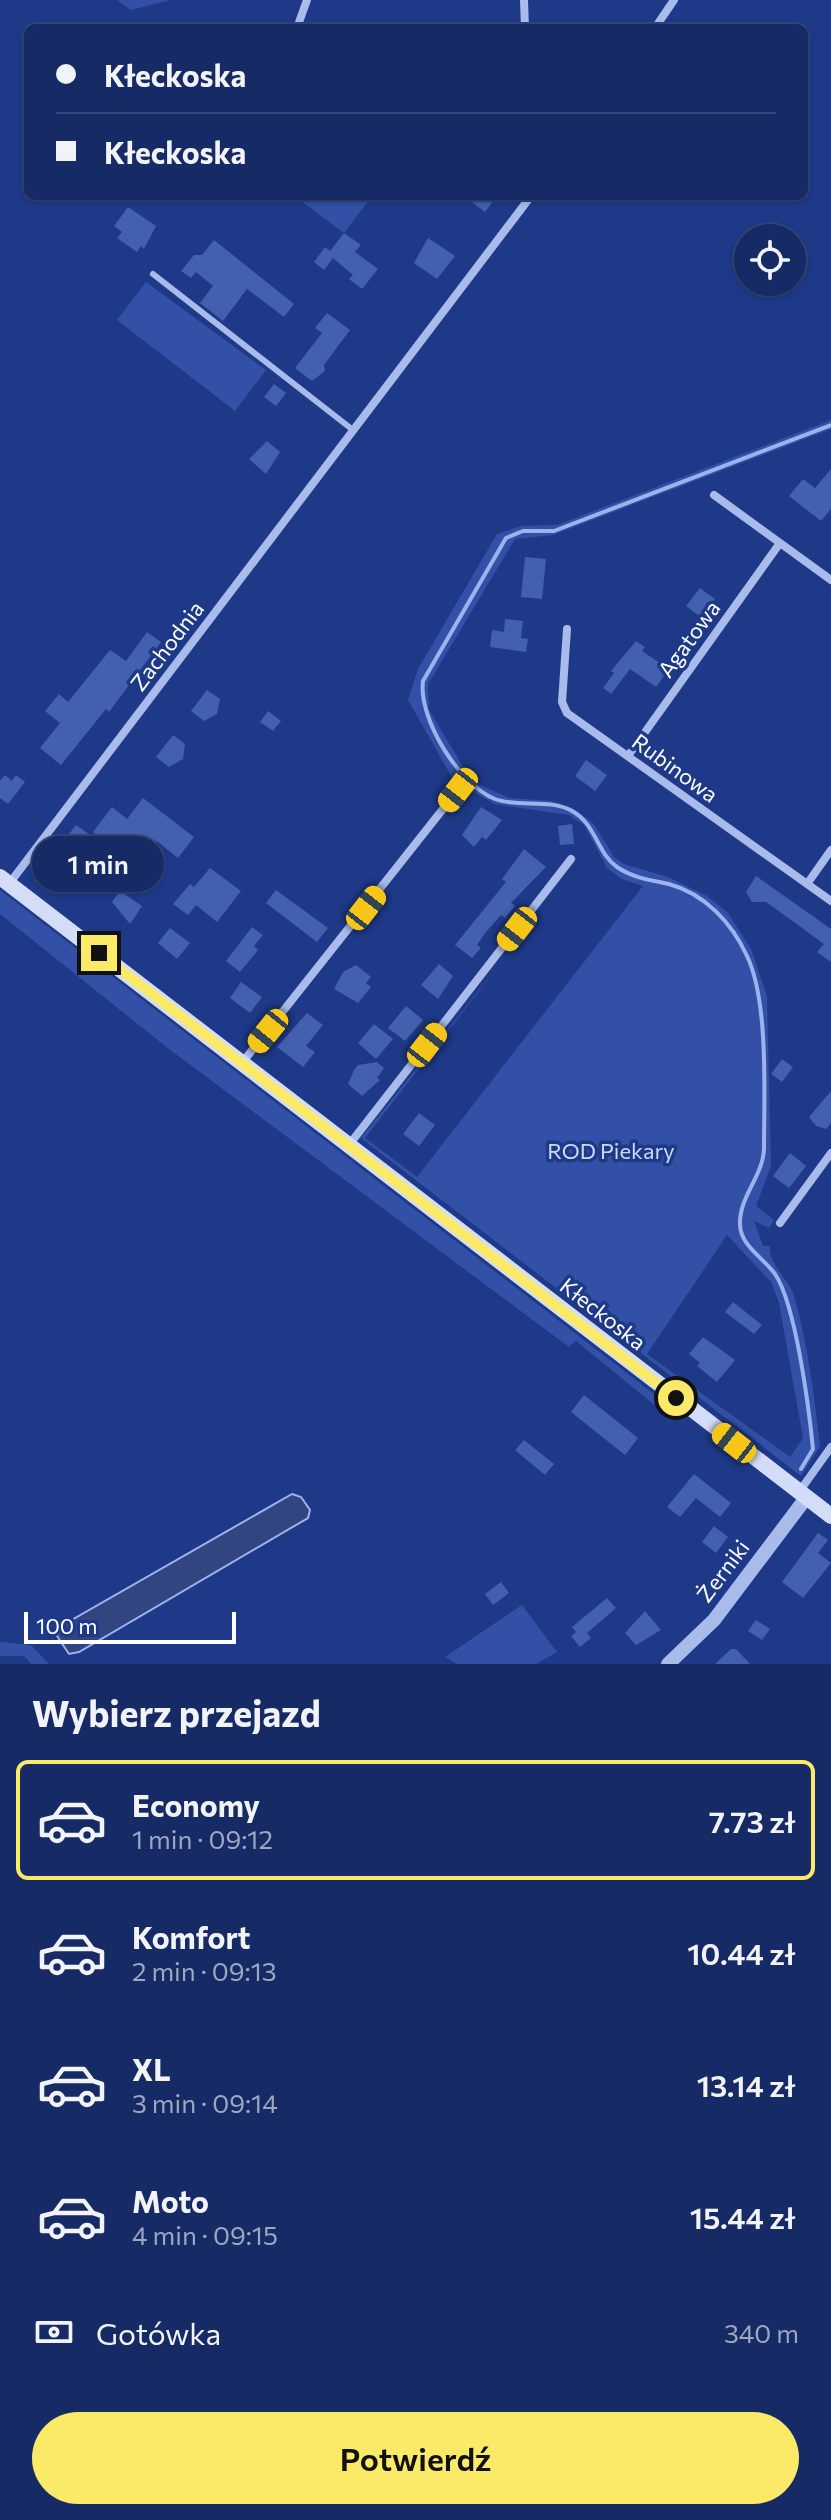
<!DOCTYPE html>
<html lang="pl">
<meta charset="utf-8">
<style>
body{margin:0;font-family:Commissioner,sans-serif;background:#1f336c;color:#f1f3f6;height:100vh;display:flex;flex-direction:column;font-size:30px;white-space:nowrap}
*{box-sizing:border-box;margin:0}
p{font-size:26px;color:#9ea7bf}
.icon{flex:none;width:44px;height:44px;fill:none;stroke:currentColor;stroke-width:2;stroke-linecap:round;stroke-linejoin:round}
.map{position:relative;height:1664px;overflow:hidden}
.drawer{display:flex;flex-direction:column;background:#162b66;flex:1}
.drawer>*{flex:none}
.banner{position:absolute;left:24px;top:24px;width:784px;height:176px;border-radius:12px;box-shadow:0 2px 6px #0004,0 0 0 2px #35477a;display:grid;align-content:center;height:176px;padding:0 32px;background:#162b66}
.tools{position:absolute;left:734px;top:224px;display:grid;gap:16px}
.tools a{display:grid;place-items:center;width:72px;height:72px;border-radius:50%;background:#162b66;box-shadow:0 2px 6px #0004,0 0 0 2px #35477a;font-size:40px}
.scale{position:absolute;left:24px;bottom:20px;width:212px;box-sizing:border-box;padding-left:8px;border:4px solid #fff;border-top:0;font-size:22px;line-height:28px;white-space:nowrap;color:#fff;-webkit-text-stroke:6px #1e3988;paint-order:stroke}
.end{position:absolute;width:36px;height:36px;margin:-18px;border:10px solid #faea68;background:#111;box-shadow:0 0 0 4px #111}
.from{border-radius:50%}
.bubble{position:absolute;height:56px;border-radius:28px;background:#162b66;box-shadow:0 2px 6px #0004,0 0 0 2px #35477a;font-size:26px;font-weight:600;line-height:56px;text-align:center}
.car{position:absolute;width:24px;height:48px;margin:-24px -12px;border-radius:10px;box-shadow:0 0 6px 2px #0007;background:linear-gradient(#f5c518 24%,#345 0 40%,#f5c518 0 76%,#345 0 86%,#f5c518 0)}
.banner b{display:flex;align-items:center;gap:28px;height:76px;font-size:30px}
.banner b+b{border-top:2px solid #35477a}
.banner i{width:20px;height:20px;background:#f1f3f6}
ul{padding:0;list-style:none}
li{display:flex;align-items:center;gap:24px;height:120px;margin:0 16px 12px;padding:0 16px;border:4px solid transparent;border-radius:12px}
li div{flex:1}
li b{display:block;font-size:30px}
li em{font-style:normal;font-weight:600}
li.selected{border-color:#faea68}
li>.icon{width:72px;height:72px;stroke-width:1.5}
h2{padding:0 32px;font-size:36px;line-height:96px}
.pay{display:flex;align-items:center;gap:20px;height:88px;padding:0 32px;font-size:30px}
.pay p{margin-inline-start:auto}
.cta{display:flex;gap:16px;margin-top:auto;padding:16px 32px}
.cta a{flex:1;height:92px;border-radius:48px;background:#faea68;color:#111;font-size:32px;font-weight:600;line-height:92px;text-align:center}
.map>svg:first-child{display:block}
</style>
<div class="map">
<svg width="831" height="1664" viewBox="0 0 831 1664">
<rect width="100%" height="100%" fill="#1e3988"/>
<path fill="#3251a6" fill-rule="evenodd" d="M117 0H170L131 10Z
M294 196H372L344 233Z
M146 282 266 370 235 411 117 320Z
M831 420V429L553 535 515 539 428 684 429 710 465 770 478 784 509 798 551 801 573 808 594 824 614 857 624 864 668 877 707 896 728 913 751 949 767 996 771 1166 756 1206 774 1220 769 1228 754 1221 763 1246H770C768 1264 789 1279 794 1296 808 1344 814 1396 820 1446L801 1476 361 1138 507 955 365 1138 417 1177 643 886 622 879 607 868 584 825 569 815 495 804 454 781 408 700 418 669 497 534 521 526 557 525ZM727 1235 771 1282 779 1303 803 1438 790 1457 647 1354Z
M0 890 667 1404 663 1412 576 1341 569 1347 169 1049 0 914Z
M522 1605 557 1652 536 1664H457L445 1657Z
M0 1642 31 1645 49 1664H31L24 1656H0Z"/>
<path fill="#324580" stroke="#9cb3ed" stroke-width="2" d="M292 1494 301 1497 310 1510 308 1518 79 1652 69 1654 57 1636 63 1625Z"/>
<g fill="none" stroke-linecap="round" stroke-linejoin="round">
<path stroke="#9cb3ed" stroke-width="4" d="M801 1469 813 1449C809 1409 796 1305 775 1274 764 1258 740 1246 740 1224 739 1197 763 1176 764 1149 764 1096 769 1002 747 956 732 923 705 894 669 884 651 880 633 878 617 867 597 853 596 824 572 811 549 798 519 808 495 799 459 785 418 718 423 681L506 538 523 531H554L831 425"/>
</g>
<path fill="#4360af" d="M464 196H497L485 212Z
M128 207 156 226 144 249 141 246 137 252 117 238 122 232 114 226Z
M344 233 361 245 355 252 378 269 362 289 349 279 353 275 333 258 324 270 314 262 325 247 330 251Z
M428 238 455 256 437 279 414 263Z
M214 240 294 304 284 317 247 289 223 321 200 303 213 286 196 272 191 278 181 271 194 255H202Z
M327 313 350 330 324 365 325 371 312 381 295 368 322 333 315 328Z
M274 384 286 393 276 406 264 397Z
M267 441 280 452 266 474 249 459Z
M831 469V509L821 521 789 496 803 479 815 488Z
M525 557 546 559 542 599 521 597Z
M700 588 715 599 702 618 686 606Z
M505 619 523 621 521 638 528 639 526 652 490 647 492 630 504 632Z
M147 632 161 642 109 712 106 709 61 765 40 748 60 723 45 711 59 694 68 702 110 650 126 661Z
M636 641 645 647 642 651 669 669 656 687 630 669 611 694 603 688 614 673 611 671Z
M207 690 220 699 217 714 204 721 191 711Z
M268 711 281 721 273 731 260 722Z
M173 735 185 744 183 759 169 767 156 757Z
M586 760 607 775 595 791 575 776Z
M5 775 12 781 16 775 25 782 8 804 0 798V781Z
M143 798 194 837 178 858 157 841 138 866 93 832 112 807 127 819Z
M481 807 502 820 486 840 482 837 474 847 462 835Z
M572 824 574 844 560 845 558 826Z
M76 825 90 835 67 866 53 855Z
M524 849 546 867 511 903 515 906 505 918 501 915 485 933 477 945 481 948 472 958 455 945 506 882 502 879Z
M210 868 241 891 217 922 196 905 188 915 173 904 190 884 194 887Z
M756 876 831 929V962L817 952 824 944 787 917 766 902H752L746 892Z
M276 890 328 928 317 942 266 903Z
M120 891 142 906 130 924 112 902Z
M252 927 263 935 254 946 258 950 240 972 226 961Z
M170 928 190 943 177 959 158 943Z
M439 964 453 976 438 999 421 985Z
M356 965 371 977 366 983 371 987 358 1003 334 989 343 972Z
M241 982 262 997 250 1013 230 998Z
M406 1006 423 1020 405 1041 388 1028Z
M307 1013 323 1025 306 1046 315 1052 303 1067 277 1047Z
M374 1024 393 1039 376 1059 358 1043Z
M782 1059 793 1067 782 1082 771 1074Z
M377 1062 384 1068 377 1078 380 1080 362 1096 348 1084 354 1070 358 1065Z
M831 1091V1123L826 1129 816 1126 809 1117Z
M419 1113 435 1125 419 1146 403 1134Z
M790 1153 806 1166 789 1188 773 1176Z
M733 1302 762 1325 754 1334 725 1312Z
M703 1337 735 1360 717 1382 697 1366 700 1363 689 1354Z
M584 1395 638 1438 625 1455 571 1412Z
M524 1440 554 1464 545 1475 515 1450Z
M694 1474 731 1503 720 1517 696 1498 680 1517 667 1507Z
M714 1526 728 1537 716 1553 702 1542Z
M818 1533 828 1540 818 1553 831 1563 803 1598 782 1582Z
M501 1582 509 1593 493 1605 485 1594Z
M607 1598 616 1608 587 1633 591 1638 580 1647 571 1636 576 1632 572 1627Z
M645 1611 661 1630 636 1645 625 1633Z
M756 1620 770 1629 762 1640 748 1631Z
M731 1649H736L750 1664H715Z"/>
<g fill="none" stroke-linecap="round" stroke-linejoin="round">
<path stroke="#a9bbeb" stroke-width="6" d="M153 274 353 430"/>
<path stroke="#a9bbeb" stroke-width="8" d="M524 0 525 28
M297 28 307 0
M655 28 674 0
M714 495 831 580
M567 629 562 702 567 713 831 901
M628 756 780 543
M9 884 531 196
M807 884 831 850
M242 1063 458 790
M349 1145 571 859
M780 1223 831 1153
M799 1492 831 1447"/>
<path stroke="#a9bbeb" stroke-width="14" d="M668 1664 714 1620 806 1498"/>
<path stroke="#d4ddf8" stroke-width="16" d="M0 877 831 1516"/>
</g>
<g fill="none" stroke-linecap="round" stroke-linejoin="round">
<path stroke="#faea68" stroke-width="10" d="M99 953 676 1398"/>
</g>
<g text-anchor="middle" stroke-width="7" stroke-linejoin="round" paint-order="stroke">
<g font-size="22" fill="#fff" stroke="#1e3988">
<text transform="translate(689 639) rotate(-54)" y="8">Agatowa</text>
<text transform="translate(167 646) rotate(-53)" y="8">Zachodnia</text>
<text transform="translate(675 768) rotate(36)" y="8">Rubinowa</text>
<text transform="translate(603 1314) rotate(38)" y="8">Kłeckoska</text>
<text transform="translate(723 1571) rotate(-53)" y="8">Żerniki</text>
</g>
<g font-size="22" fill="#cdd9f8" stroke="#1e3988">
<text x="611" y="1159">ROD Piekary</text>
</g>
</g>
</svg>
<div class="tools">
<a><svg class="icon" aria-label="locate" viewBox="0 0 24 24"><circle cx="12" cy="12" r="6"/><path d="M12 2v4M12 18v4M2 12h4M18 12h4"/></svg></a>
</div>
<div class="scale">100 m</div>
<i class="end from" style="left:676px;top:1398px"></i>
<i class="end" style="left:99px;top:953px"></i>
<div class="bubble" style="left:32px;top:836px;width:132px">1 min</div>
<i class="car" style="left:458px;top:790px;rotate:218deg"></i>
<i class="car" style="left:366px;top:908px;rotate:38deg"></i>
<i class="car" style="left:517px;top:929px;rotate:218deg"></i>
<i class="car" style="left:268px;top:1031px;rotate:219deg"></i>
<i class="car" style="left:427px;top:1045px;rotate:38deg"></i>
<i class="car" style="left:734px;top:1443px;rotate:308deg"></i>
<div class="banner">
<b><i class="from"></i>Kłeckoska</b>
<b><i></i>Kłeckoska</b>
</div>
</div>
<section class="drawer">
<h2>Wybierz przejazd</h2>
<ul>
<li class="selected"><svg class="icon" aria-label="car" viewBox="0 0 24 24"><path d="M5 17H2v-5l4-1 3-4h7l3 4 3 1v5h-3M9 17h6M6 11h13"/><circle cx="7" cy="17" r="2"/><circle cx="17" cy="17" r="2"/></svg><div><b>Economy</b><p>1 min · 09:12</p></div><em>7.73 zł</em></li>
<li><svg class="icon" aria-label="car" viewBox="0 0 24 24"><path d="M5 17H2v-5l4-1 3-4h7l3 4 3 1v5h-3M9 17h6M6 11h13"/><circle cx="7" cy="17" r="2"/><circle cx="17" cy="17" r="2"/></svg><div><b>Komfort</b><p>2 min · 09:13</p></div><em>10.44 zł</em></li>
<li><svg class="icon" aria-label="car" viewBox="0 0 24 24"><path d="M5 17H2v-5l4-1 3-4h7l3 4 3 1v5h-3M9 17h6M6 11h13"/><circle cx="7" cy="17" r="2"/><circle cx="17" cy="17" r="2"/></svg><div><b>XL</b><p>3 min · 09:14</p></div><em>13.14 zł</em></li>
<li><svg class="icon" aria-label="car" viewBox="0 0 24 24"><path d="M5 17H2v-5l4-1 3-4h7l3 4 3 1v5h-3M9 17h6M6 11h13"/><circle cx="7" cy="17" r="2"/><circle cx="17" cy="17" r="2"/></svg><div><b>Moto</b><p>4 min · 09:15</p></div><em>15.44 zł</em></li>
</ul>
<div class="pay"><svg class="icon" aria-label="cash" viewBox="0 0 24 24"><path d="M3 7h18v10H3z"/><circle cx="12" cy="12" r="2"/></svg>Gotówka<p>340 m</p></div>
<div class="cta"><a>Potwierdź</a></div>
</section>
